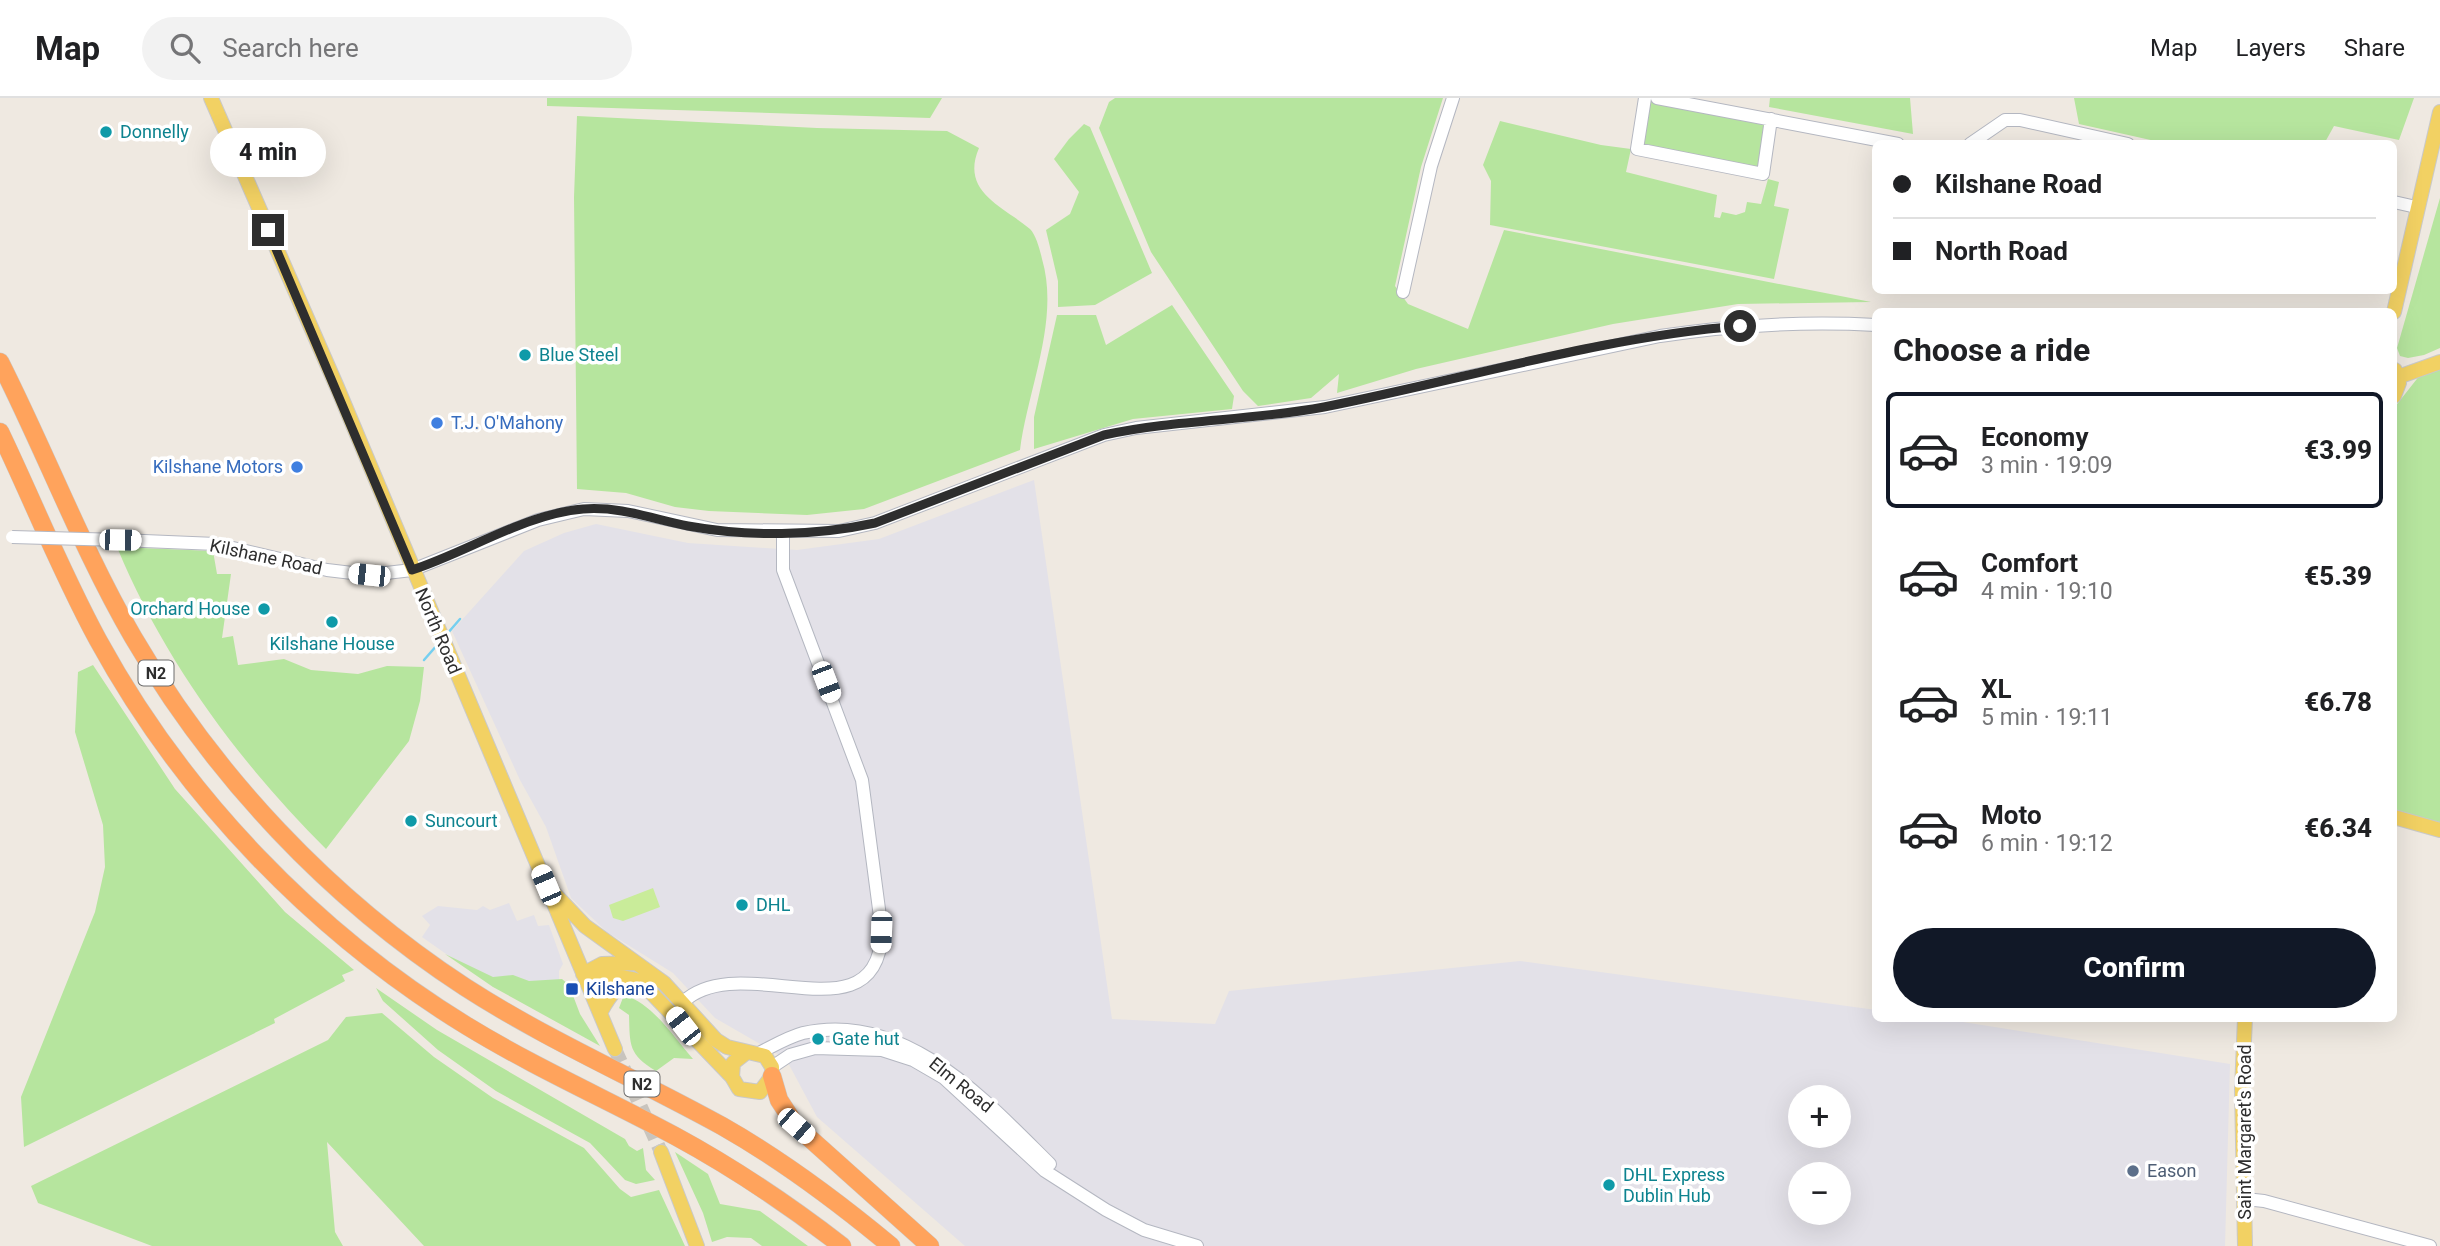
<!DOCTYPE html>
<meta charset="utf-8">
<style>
body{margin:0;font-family:Roboto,sans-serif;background:#f2f2f2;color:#202124;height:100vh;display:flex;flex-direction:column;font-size:26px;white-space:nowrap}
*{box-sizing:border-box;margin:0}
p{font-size:23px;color:#757577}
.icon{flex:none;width:38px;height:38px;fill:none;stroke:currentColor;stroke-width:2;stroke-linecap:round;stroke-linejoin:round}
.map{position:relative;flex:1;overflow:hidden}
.details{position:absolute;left:1872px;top:210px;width:525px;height:714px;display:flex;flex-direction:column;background:#fff;border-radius:10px;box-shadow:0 7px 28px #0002}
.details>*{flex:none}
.hud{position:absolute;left:1872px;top:42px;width:525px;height:154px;border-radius:10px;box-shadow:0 7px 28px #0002;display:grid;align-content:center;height:154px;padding:0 21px;background:#fff}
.tools{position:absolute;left:1788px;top:987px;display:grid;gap:14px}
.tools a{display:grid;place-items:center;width:63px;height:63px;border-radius:50%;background:#fff;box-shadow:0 7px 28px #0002;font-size:35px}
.end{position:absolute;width:32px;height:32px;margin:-16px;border:9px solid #2e2e2e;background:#fff;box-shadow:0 0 0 4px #fff}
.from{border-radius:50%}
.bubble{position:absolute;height:49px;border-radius:24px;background:#fff;box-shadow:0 7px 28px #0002;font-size:23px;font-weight:800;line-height:49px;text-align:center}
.car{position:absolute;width:21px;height:42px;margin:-21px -10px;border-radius:9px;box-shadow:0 0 5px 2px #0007;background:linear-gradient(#fff 24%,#345 0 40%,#fff 0 76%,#345 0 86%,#fff 0)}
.hud b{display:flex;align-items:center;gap:24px;height:66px;font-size:26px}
.hud b+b{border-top:2px solid #e0e0e0}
.hud i{width:18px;height:18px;background:#202124}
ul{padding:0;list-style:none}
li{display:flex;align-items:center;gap:21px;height:116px;margin:0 14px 10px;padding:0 7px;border:4px solid transparent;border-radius:10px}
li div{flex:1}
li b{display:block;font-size:26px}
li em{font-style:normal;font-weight:800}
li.current{border-color:#111827}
li>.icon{width:63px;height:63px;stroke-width:1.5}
h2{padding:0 21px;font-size:32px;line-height:84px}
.action{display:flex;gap:14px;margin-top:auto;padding:14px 21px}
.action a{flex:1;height:80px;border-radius:42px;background:#111827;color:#fff;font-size:28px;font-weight:800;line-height:80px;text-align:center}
header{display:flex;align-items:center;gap:42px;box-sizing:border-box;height:98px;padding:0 35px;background:#fff;border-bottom:2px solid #e0e0e0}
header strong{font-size:33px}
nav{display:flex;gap:38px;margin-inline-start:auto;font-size:24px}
.search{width:490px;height:63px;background:#f2f2f2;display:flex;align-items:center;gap:18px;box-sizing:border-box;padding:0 24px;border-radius:38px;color:#757577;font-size:26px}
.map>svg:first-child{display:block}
</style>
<header>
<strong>Map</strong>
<div class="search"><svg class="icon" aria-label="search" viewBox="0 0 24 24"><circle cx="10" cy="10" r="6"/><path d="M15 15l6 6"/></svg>Search here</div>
<nav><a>Map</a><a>Layers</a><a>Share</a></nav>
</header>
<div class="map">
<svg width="2440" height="1148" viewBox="0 0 2440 1148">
<rect width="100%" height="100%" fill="#efe9e1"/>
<path fill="#e3e1e8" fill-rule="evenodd" d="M1034 382 1112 921 1215 926 1229 893 1520 863 1876 912V920L1944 921 2230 966 2225 1148H965L817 1019 786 961 715 920 673 875 607 834 571 800 546 729 520 682 452 533 524 453 564 435 596 426 688 445 797 452 879 441ZM1801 999H1839V1038H1801ZM1801 1076H1839V1115H1801Z
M509 805 517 823 534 817 538 828 549 827 563 866 559 873V884L493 889 422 839 430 827 422 818 438 808 477 812 483 808 490 812Z"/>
<path fill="#b6e59e" d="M547 0H942L930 20 547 8Z
M1115 0H1443L1421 69 1395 188 1408 206 1468 231 1504 132 1871 204 1738 206 1613 226 1416 271 1337 295 1339 276 1311 300 1258 308 1243 293 1151 154 1099 30 1109 4Z
M1770 0H1910L1913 36 1769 9Z
M2074 0H2414L2399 42 2334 28 2324 46 2164 45 2079 26Z
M1647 1 1768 24 1760 72 1646 48 1643 45Z
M577 18 817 30 947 33 979 50C960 94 1003 108 1030 131 1036 137 1040 152 1042 161 1060 222 1028 290 1020 352L864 411 807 417 709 413 675 409 626 395 577 391 574 99Z
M1500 23 1601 47 1631 51 1626 74 1717 97 1714 119 1720 120 1722 114 1736 117 1745 114 1747 104 1761 106 1768 81 1779 84 1774 108 1789 111 1774 181 1490 127 1491 83 1483 67Z
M1084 26 1090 29 1152 175 1095 207 1058 209V183L1046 132 1070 116 1079 94 1054 61 1069 41Z
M2440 100V250L2424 257 2408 260 2400 258 2397 250Z
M1172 207 1234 298 1232 311 1133 321 1034 351V319L1057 217H1096L1106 247Z
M2440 268V726L2394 714V310L2420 277Z
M117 449 213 453 217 476H231L222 540 233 538 238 567 284 561 311 572 358 576 387 568 424 569 420 603 409 643 326 751C239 664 164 563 117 449Z
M93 567 175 691 285 814 354 872 342 877 345 883 274 921 275 925 24 1049 21 999 95 814 105 769 103 727 75 634 78 574Z
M445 856 493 879 513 877 529 883 562 881 569 887 580 916 600 948 493 889Z
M376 890 437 932 625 1041 629 1048 637 1053 643 1050 646 1072 655 1082 636 1086 625 1082 590 1045 496 993 438 952 383 903Z
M624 897C653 906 673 938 693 961L674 960 656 973C628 956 630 947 629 917L619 910Z
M382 915 434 959 493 1000 584 1050 620 1091 631 1099 659 1092 685 1148H424L327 1044 335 1134 343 1148H152L38 1105 31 1088 328 942 346 919Z
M675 1054 708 1076 720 1106 760 1113 808 1148H762L751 1140 727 1139 712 1144 703 1115Z"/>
<path fill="#c9ec9a" d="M653 790 660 809 623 823 613 820 609 807Z"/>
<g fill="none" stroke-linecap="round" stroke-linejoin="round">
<path stroke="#75cff0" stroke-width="2.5" d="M447 536 460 521
M424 562 438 546"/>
<path stroke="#c8c4bd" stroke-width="14" stroke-dasharray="14 7" stroke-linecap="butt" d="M615 951 661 1054"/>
<g stroke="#b4b7c1" stroke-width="14">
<path id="minor" d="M1645 0 1637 51 1763 76 1771 21
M1657 0 1898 46
M1970 46 2005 22H2020L2128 46
M2394 104 2416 109
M1403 194 1431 68 1453 0
M120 442 216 446 327 472 369 477 412 472 538 422 584 411 628 413 717 432 839 433 875 425 1104 337 1136 330 1325 309 1660 238C1733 227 1803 223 1876 227
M683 904C742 849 877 945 882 834L862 682 783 472V434
M759 955C773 948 788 939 803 935 905 912 985 1002 1050 1066
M772 969 790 957 815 950 882 952 913 962 944 980 1045 1073 1106 1112 1144 1132 1197 1148
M2245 1101 2264 1103 2430 1148"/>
</g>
<g stroke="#c9c9c9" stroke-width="16">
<path id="major" d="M211 0 337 289 615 951
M2394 214 2440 14
M2398 279 2440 264
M2394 298 2399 285 2395 272
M2394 719 2440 732
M549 790 585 828 664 885 716 942 727 949 765 958 772 969V978L760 994 739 991 732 979 733 965 747 954
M583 876C603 882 621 875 641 884L732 979
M583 876 602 866 635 865
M600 915C610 897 617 883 640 889
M2245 920 2242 991 2245 1148
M661 1054 697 1148"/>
</g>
<g stroke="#c9c9c9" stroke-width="19">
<path id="highway" d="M0 264C46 355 82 451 133 539 214 678 330 801 465 889 547 942 637 981 722 1028 782 1062 838 1104 891 1148
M0 334C33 403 61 474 98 542 183 698 315 835 467 928 534 969 606 1001 675 1038 734 1070 789 1107 842 1148
M772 978 779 1002 796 1028 930 1148"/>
</g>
<use href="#minor" stroke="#fff" stroke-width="12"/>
<use href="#major" stroke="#f2d163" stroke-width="14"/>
<use href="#highway" stroke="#ffa35c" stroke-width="18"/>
<g stroke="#b4b7c1" stroke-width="14" stroke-linecap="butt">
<path id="minor-bridge" d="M12 439 120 442"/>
</g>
<use href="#minor-bridge" stroke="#fff" stroke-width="12"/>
</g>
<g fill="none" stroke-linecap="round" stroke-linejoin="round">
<path stroke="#2e2e2e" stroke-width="9" d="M268 132 412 472C468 454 524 416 583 411 620 408 653 421 688 428 749 439 815 438 875 425L1104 337C1176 321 1251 323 1324 309 1462 282 1600 239 1740 228"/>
</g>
<g fill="#0f9aa8" stroke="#fff" stroke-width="2.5">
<circle cx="106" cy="34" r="7"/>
<circle cx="525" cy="257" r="7"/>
<circle cx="264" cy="511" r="7"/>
<circle cx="332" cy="524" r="7"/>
<circle cx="411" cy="723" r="7"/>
<circle cx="742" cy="807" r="7"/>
<circle cx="818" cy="941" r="7"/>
<circle cx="1609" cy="1087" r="7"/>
</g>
<g fill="#3f7fe0" stroke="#fff" stroke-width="2.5">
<circle cx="437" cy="325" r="7"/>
<circle cx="297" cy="369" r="7"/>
</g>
<rect fill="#1a4fb4" stroke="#fff" stroke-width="2.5" x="565" y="884" width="14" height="14" rx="3.5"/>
<circle fill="#5c6f8a" stroke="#fff" stroke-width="2.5" cx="2133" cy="1073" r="7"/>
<g text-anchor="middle" stroke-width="7" stroke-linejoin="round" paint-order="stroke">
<g fill="#fff" stroke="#6d6d6d" stroke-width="2">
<rect x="138.5" y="562.5" width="35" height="25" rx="5"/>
<rect x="624.5" y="973.5" width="35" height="25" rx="5"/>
</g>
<g font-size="16" font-weight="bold" fill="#2e2e2e">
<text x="156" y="581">N2</text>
<text x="642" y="992">N2</text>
</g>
<g font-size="18" fill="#0d838f" stroke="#fff" text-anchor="start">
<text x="120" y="40">Donnelly</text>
<text x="539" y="263">Blue Steel</text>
<text x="250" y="517" text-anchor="end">Orchard House</text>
<text x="332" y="552" text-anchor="middle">Kilshane House</text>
<text x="425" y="729">Suncourt</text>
<text x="756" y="813">DHL</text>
<text x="832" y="947">Gate hut</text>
<text x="1623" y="1083">DHL Express<tspan x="1623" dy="21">Dublin Hub</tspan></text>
</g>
<g font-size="18" fill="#366cbe" stroke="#fff" text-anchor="start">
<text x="451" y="331">T.J. O'Mahony</text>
<text x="283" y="375" text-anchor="end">Kilshane Motors</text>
</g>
<g font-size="18" fill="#2e2e2e" stroke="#fff">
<text transform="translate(266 459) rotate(12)" y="6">Kilshane Road</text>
<text transform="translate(438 533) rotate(67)" y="6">North Road</text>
<text transform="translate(961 987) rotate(39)" y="6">Elm Road</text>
<text transform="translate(2245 1034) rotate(-90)" y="6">Saint Margaret's Road</text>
</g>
<g font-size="18" fill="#164399" stroke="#fff" text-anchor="start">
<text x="586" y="897">Kilshane</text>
</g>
<g font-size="18" fill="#4e5e75" stroke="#fff" text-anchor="start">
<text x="2147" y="1079">Eason</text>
</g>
</g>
</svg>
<div class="tools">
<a>+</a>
<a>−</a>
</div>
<i class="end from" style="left:1740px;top:228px"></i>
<i class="end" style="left:268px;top:132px"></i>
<div class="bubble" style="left:210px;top:30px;width:116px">4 min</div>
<i class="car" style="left:120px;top:442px;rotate:91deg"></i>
<i class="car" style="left:369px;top:477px;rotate:276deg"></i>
<i class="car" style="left:826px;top:584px;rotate:159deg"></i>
<i class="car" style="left:546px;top:787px;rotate:337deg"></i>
<i class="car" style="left:881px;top:834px;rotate:182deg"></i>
<i class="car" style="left:683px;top:928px;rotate:322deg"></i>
<i class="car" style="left:796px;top:1028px;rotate:131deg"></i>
<div class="hud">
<b><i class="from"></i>Kilshane Road</b>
<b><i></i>North Road</b>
</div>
<section class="details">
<h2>Choose a ride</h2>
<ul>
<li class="current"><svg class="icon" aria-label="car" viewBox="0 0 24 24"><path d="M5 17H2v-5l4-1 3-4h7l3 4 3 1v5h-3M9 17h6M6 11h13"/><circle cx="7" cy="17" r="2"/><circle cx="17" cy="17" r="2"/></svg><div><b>Economy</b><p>3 min · 19:09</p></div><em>€3.99</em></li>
<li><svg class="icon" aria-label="car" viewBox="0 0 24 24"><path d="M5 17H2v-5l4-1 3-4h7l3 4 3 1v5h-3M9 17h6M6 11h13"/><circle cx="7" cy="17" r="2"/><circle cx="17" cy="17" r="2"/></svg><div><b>Comfort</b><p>4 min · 19:10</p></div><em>€5.39</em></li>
<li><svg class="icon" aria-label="car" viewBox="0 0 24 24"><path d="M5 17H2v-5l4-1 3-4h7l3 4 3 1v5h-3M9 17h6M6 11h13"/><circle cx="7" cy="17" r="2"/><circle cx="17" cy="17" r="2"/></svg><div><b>XL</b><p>5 min · 19:11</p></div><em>€6.78</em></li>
<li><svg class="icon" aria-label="car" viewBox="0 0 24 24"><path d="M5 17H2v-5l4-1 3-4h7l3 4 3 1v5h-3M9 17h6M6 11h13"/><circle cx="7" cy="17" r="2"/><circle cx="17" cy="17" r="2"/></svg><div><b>Moto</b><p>6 min · 19:12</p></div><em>€6.34</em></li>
</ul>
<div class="action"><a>Confirm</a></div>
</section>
</div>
